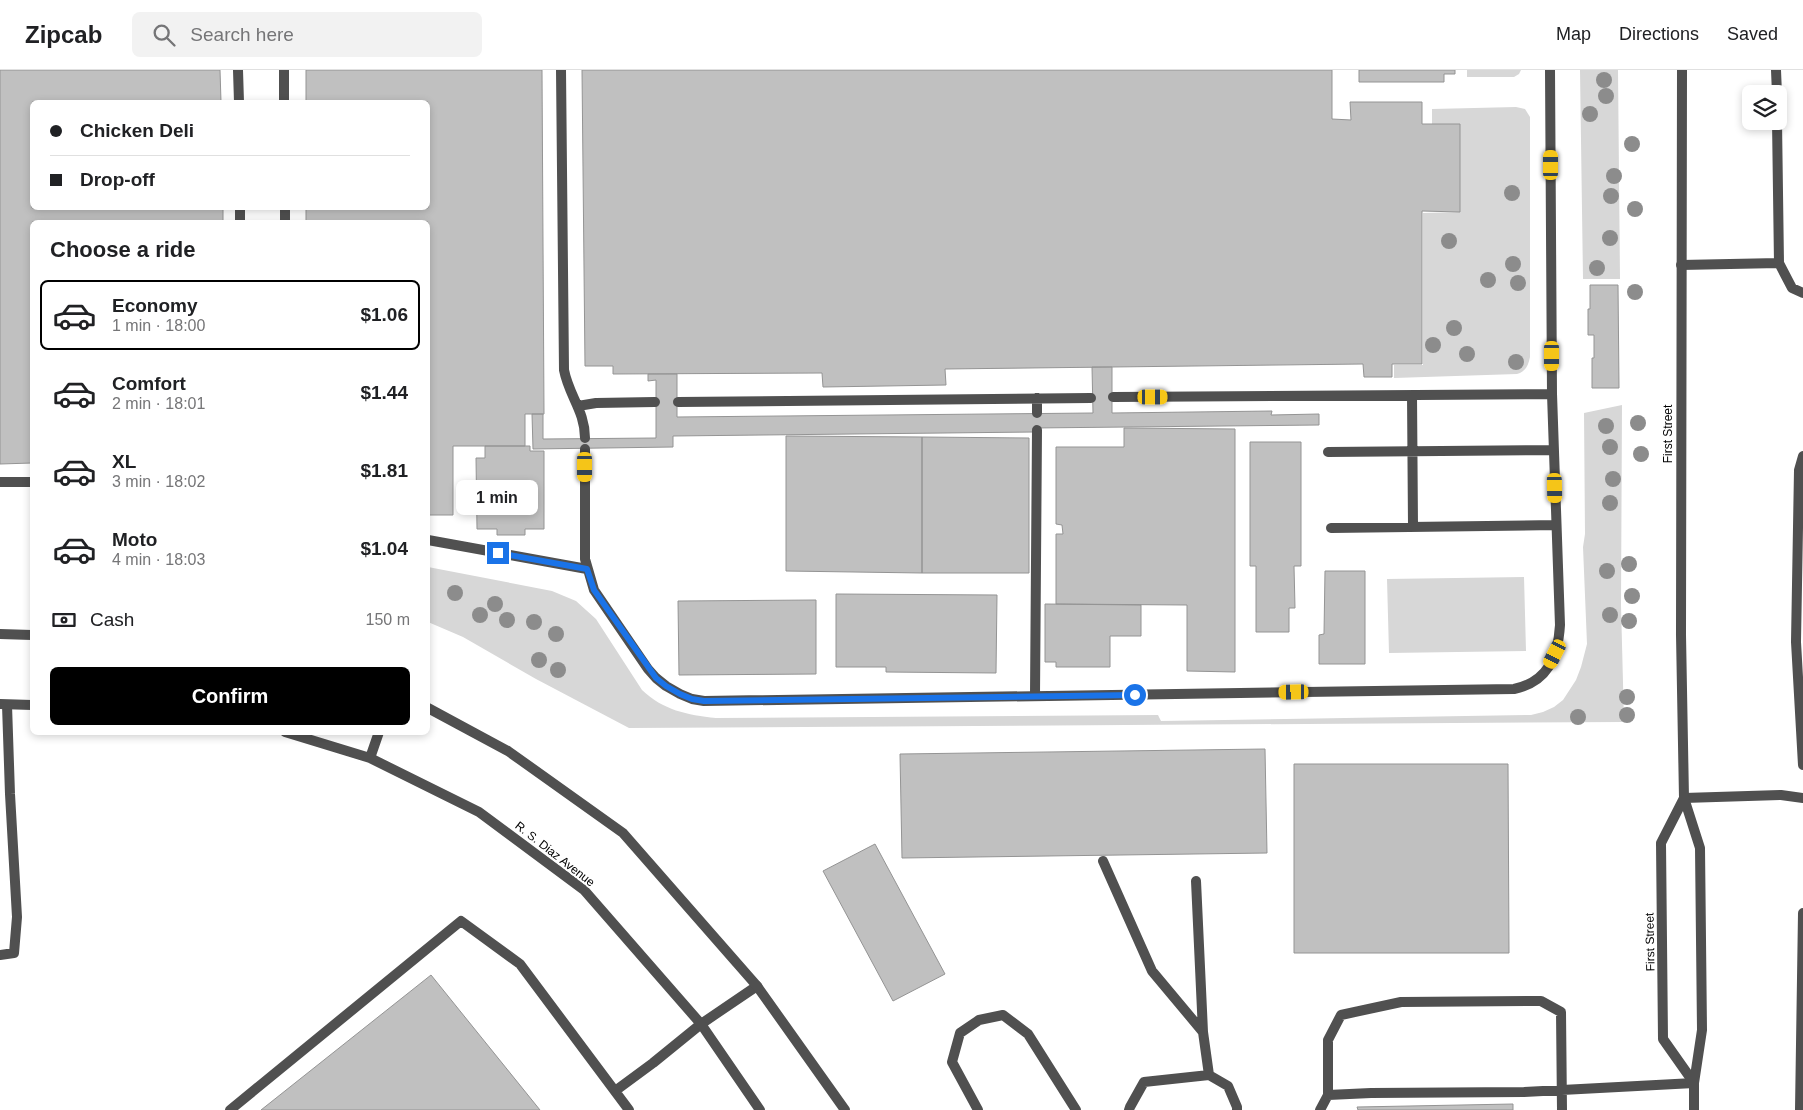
<!DOCTYPE html>
<meta charset="utf-8">
<style>
body{margin:0;font-family:Helvetica,sans-serif;background:#f2f2f2;color:#202124;height:100vh;display:flex;flex-direction:column;font-size:19px;white-space:nowrap}
*{box-sizing:border-box;margin:0}
p{font-size:16px;color:#757577}
.icon{flex:none;width:28px;height:28px;fill:none;stroke:currentColor;stroke-width:2;stroke-linecap:round;stroke-linejoin:round}
.map{position:relative;flex:1;overflow:hidden}
.sheet{position:absolute;left:30px;top:150px;width:400px;height:515px;display:flex;flex-direction:column;background:#fff;border-radius:8px;box-shadow:0 2px 8px #0003}
.sheet>*{flex:none}
.hud{position:absolute;left:30px;top:30px;width:400px;height:110px;border-radius:8px;box-shadow:0 2px 8px #0003;display:grid;align-content:center;height:110px;padding:0 20px;background:#fff}
.tools{position:absolute;left:1742px;top:15px;display:grid;gap:10px}
.tools a{display:grid;place-items:center;width:45px;height:45px;border-radius:8px;background:#fff;box-shadow:0 2px 8px #0003;font-size:25px}
.end{position:absolute;width:22px;height:22px;margin:-11px;border:6px solid #1a73e8;background:#fff;box-shadow:0 0 0 2px #fff}
.from{border-radius:50%}
.bubble{position:absolute;height:35px;border-radius:8px;background:#fff;box-shadow:0 2px 8px #0003;font-size:16px;font-weight:700;line-height:35px;text-align:center}
.car{position:absolute;width:15px;height:30px;margin:-15px -8px;border-radius:6px;box-shadow:0 0 4px 1px #0007;background:linear-gradient(#f5c518 24%,#345 0 40%,#f5c518 0 76%,#345 0 86%,#f5c518 0)}
.hud b{display:flex;align-items:center;gap:18px;height:48px;font-size:19px}
.hud b+b{border-top:1px solid #e0e0e0}
.hud i{width:12px;height:12px;background:#202124}
ul{padding:0;list-style:none}
li{display:flex;align-items:center;gap:15px;height:70px;margin:0 10px 8px;padding:0 10px;border:2px solid transparent;border-radius:8px}
li div{flex:1}
li b{display:block;font-size:19px}
li em{font-style:normal;font-weight:700}
li.selected{border-color:#000}
li>.icon{width:45px;height:45px;stroke-width:1.5}
h2{padding:0 20px;font-size:22px;line-height:60px}
.pay{display:flex;align-items:center;gap:12px;height:55px;padding:0 20px;font-size:19px}
.pay p{margin-inline-start:auto}
.action{display:flex;gap:10px;margin-top:auto;padding:10px 20px}
.action a{flex:1;height:58px;border-radius:8px;background:#000;color:#fff;font-size:20px;font-weight:700;line-height:58px;text-align:center}
header{display:flex;align-items:center;gap:30px;box-sizing:border-box;height:70px;padding:0 25px;background:#fff;border-bottom:1px solid #e0e0e0}
header strong{font-size:24px}
nav{display:flex;gap:28px;margin-inline-start:auto;font-size:18px}
.search{width:350px;height:45px;background:#f2f2f2;display:flex;align-items:center;gap:12px;box-sizing:border-box;padding:0 18px;border-radius:8px;color:#757577;font-size:19px}
.map>svg:first-child{display:block}
</style>
<header>
<strong>Zipcab</strong>
<div class="search"><svg class="icon" aria-label="search" viewBox="0 0 24 24"><circle cx="10" cy="10" r="6"/><path d="M15 15l6 6"/></svg>Search here</div>
<nav><a>Map</a><a>Directions</a><a>Saved</a></nav>
</header>
<div class="map">
<svg width="1803" height="1040" viewBox="0 0 1803 1040">
<rect width="100%" height="100%" fill="#fff"/>
<path fill="#d7d7d7" d="M1467 0H1521L1519 4 1514 7H1467Z
M1580 0H1618L1620 209H1583Z
M1516 37 1525 39 1530 47V287C1528 296 1526 301 1517 304L1394 308V295H1423V143L1460 142V54H1432V39Z
M1622 335 1621 535 1624 652 629 658 536 609 463 567 428 552V497L552 521 576 531 596 549 642 620C663 640 687 645 716 648L1158 645 1161 651 1531 645 1543 642 1554 637 1563 630 1576 610 1581 597 1587 574 1583 477 1585 464 1584 343Z
M1524 507 1526 581 1389 583 1387 509Z"/>
<path fill="#c0c0c0" stroke="#949494" d="M0 0H220L221 32H32V138H223V152H32V393L0 394Z
M306 0H542L544 344H525V376H453V445H428V152H306V138H428V32H306Z
M582 0H1332V49L1351 50 1350 32H1422V54H1460V142L1422 141V294H1392V307H1364L1363 294 945 299 946 315 823 317 822 303 613 304V296H585Z
M1359 0H1455V4H1444V12H1359Z
M1590 215H1618L1619 318H1592V288H1594V265H1588V239H1590Z
M1092 297H1112V343L1272 341 1271 345 1319 344V355L1033 358 1034 362 673 366V377L533 379 532 344H543V369L656 368V310L648 311V304H677V347L1093 343Z
M1124 358 1235 359V602L1187 601V535L1056 534V464H1063L1062 455 1056 454V377H1124Z
M786 366 922 367V503L786 501Z
M922 367 1029 368V503H922Z
M1250 372H1301V496H1294L1295 538H1289V562H1256V496H1250Z
M485 376H530V381H544V459H525V465H497V459H477L476 388H485Z
M1325 501H1365V594H1319V565L1324 564Z
M836 524 997 525 996 603 886 602V597H836Z
M816 530V604L679 605 678 531Z
M1045 534 1141 535V566H1110V597H1056V592H1045Z
M1265 679 1267 783 902 788 900 684Z
M1294 694H1508L1509 883H1294Z
M875 774 945 904 893 931 823 801Z
M431 905 540 1040H261Z
M1513 1034V1040H1358L1357 1037Z"/>
<g fill="none" stroke-linecap="round" stroke-linejoin="round">
<path stroke="#505050" stroke-width="10" d="M284 0V32
M561 0 564 300C569 326 585 341 585 368
M1776 0 1777 24
M1777 51 1779 193 1792 218 1803 223
M285 138V152
M1681 195 1779 193
M1412 325 1413 456
M1113 327 1552 324
M678 332 1091 328
M578 336 596 333 655 332
M1037 343V328
M585 379V489L594 520 648 599 656 608 666 616 680 624 692 629 704 631 1514 619C1547 612 1558 588 1560 555L1552 324 1550 0
M1328 382 1554 380
M1803 386 1799 400 1796 572 1803 695
M1331 458 1556 455
M428 470 587 499
M1035 626 1037 360
M1684 728 1781 725 1803 728
M1103 791 1152 901 1203 962 1209 1005
M1196 811 1203 962
M0 885 14 883 17 847 10 724 7 635
M615 1021 653 993 701 954 757 916
M1328 1025 1371 1023 1524 1022 1694 1013
M230 1040 461 851 520 894 629 1040
M978 1040 952 992 960 963 979 950 1003 945 1028 964 1076 1040
M1129 1040 1130 1037 1144 1012 1209 1005 1228 1016 1237 1037V1040
M1320 1040 1328 1025V970L1341 945 1401 932 1541 931 1561 942 1562 1040
M1800 1040 1803 843"/>
<path stroke="#505050" stroke-width="10" d="M238 0 239 32
M1682 0 1681 565 1684 728 1700 778 1702 960 1694 1013V1040
M240 138V152
M0 412H32
M1684 728 1661 773 1663 969 1694 1013"/>
<path stroke="#505050" stroke-width="10" d="M0 564 32 565
M0 634 32 635
M428 638 508 681 623 763 757 916 845 1040
M285 662 370 688 479 742 584 820 701 954 760 1040
M370 688 379 662"/>
</g>
<g fill="#8c8c8c">
<circle cx="1604" cy="10" r="8"/>
<circle cx="1606" cy="26" r="8"/>
<circle cx="1590" cy="44" r="8"/>
<circle cx="1632" cy="74" r="8"/>
<circle cx="1614" cy="106" r="8"/>
<circle cx="1512" cy="123" r="8"/>
<circle cx="1611" cy="126" r="8"/>
<circle cx="1635" cy="139" r="8"/>
<circle cx="1610" cy="168" r="8"/>
<circle cx="1449" cy="171" r="8"/>
<circle cx="1513" cy="194" r="8"/>
<circle cx="1597" cy="198" r="8"/>
<circle cx="1488" cy="210" r="8"/>
<circle cx="1518" cy="213" r="8"/>
<circle cx="1635" cy="222" r="8"/>
<circle cx="1454" cy="258" r="8"/>
<circle cx="1433" cy="275" r="8"/>
<circle cx="1467" cy="284" r="8"/>
<circle cx="1516" cy="292" r="8"/>
<circle cx="1638" cy="353" r="8"/>
<circle cx="1606" cy="356" r="8"/>
<circle cx="1610" cy="377" r="8"/>
<circle cx="1641" cy="384" r="8"/>
<circle cx="1613" cy="409" r="8"/>
<circle cx="1610" cy="433" r="8"/>
<circle cx="1629" cy="494" r="8"/>
<circle cx="1607" cy="501" r="8"/>
<circle cx="455" cy="523" r="8"/>
<circle cx="1632" cy="526" r="8"/>
<circle cx="495" cy="534" r="8"/>
<circle cx="480" cy="545" r="8"/>
<circle cx="1610" cy="545" r="8"/>
<circle cx="507" cy="550" r="8"/>
<circle cx="1629" cy="551" r="8"/>
<circle cx="534" cy="552" r="8"/>
<circle cx="556" cy="564" r="8"/>
<circle cx="539" cy="590" r="8"/>
<circle cx="558" cy="600" r="8"/>
<circle cx="1627" cy="627" r="8"/>
<circle cx="1627" cy="645" r="8"/>
<circle cx="1578" cy="647" r="8"/>
</g>
<g fill="none" stroke-linecap="round" stroke-linejoin="round">
<path stroke="#1a73e8" stroke-width="6" d="M498 483 587 499 594 520 656 608 666 616 680 624 692 629 704 631 1135 625"/>
</g>
<g text-anchor="middle" stroke-width="4" stroke-linejoin="round" paint-order="stroke">
<g font-size="12" fill="#000" stroke="#fff">
<text transform="translate(1668 364) rotate(-90)" y="4">First Street</text>
<text transform="translate(555 784) rotate(38)" y="4">R. S. Diaz Avenue</text>
<text transform="translate(1650 872) rotate(-91)" y="4">First Street</text>
</g>
</g>
</svg>
<div class="tools">
<a><svg class="icon" aria-label="layers" viewBox="0 0 24 24"><path d="M12 4l9 5-9 5-9-5zM3 14l9 5 9-5"/></svg></a>
</div>
<i class="end from" style="left:1135px;top:625px"></i>
<i class="end" style="left:498px;top:483px"></i>
<div class="bubble" style="left:456px;top:410px;width:82px">1 min</div>
<i class="car" style="left:1551px;top:95px;rotate:0deg"></i>
<i class="car" style="left:1552px;top:286px;rotate:180deg"></i>
<i class="car" style="left:1153px;top:327px;rotate:90deg"></i>
<i class="car" style="left:585px;top:397px;rotate:180deg"></i>
<i class="car" style="left:1555px;top:418px;rotate:179deg"></i>
<i class="car" style="left:1555px;top:584px;rotate:207deg"></i>
<i class="car" style="left:1294px;top:622px;rotate:269deg"></i>
<div class="hud">
<b><i class="from"></i>Chicken Deli</b>
<b><i></i>Drop-off</b>
</div>
<section class="sheet">
<h2>Choose a ride</h2>
<ul>
<li class="selected"><svg class="icon" aria-label="car" viewBox="0 0 24 24"><path d="M5 17H2v-5l4-1 3-4h7l3 4 3 1v5h-3M9 17h6M6 11h13"/><circle cx="7" cy="17" r="2"/><circle cx="17" cy="17" r="2"/></svg><div><b>Economy</b><p>1 min · 18:00</p></div><em>$1.06</em></li>
<li><svg class="icon" aria-label="car" viewBox="0 0 24 24"><path d="M5 17H2v-5l4-1 3-4h7l3 4 3 1v5h-3M9 17h6M6 11h13"/><circle cx="7" cy="17" r="2"/><circle cx="17" cy="17" r="2"/></svg><div><b>Comfort</b><p>2 min · 18:01</p></div><em>$1.44</em></li>
<li><svg class="icon" aria-label="car" viewBox="0 0 24 24"><path d="M5 17H2v-5l4-1 3-4h7l3 4 3 1v5h-3M9 17h6M6 11h13"/><circle cx="7" cy="17" r="2"/><circle cx="17" cy="17" r="2"/></svg><div><b>XL</b><p>3 min · 18:02</p></div><em>$1.81</em></li>
<li><svg class="icon" aria-label="car" viewBox="0 0 24 24"><path d="M5 17H2v-5l4-1 3-4h7l3 4 3 1v5h-3M9 17h6M6 11h13"/><circle cx="7" cy="17" r="2"/><circle cx="17" cy="17" r="2"/></svg><div><b>Moto</b><p>4 min · 18:03</p></div><em>$1.04</em></li>
</ul>
<div class="pay"><svg class="icon" aria-label="cash" viewBox="0 0 24 24"><path d="M3 7h18v10H3z"/><circle cx="12" cy="12" r="2"/></svg>Cash<p>150 m</p></div>
<div class="action"><a>Confirm</a></div>
</section>
</div>
